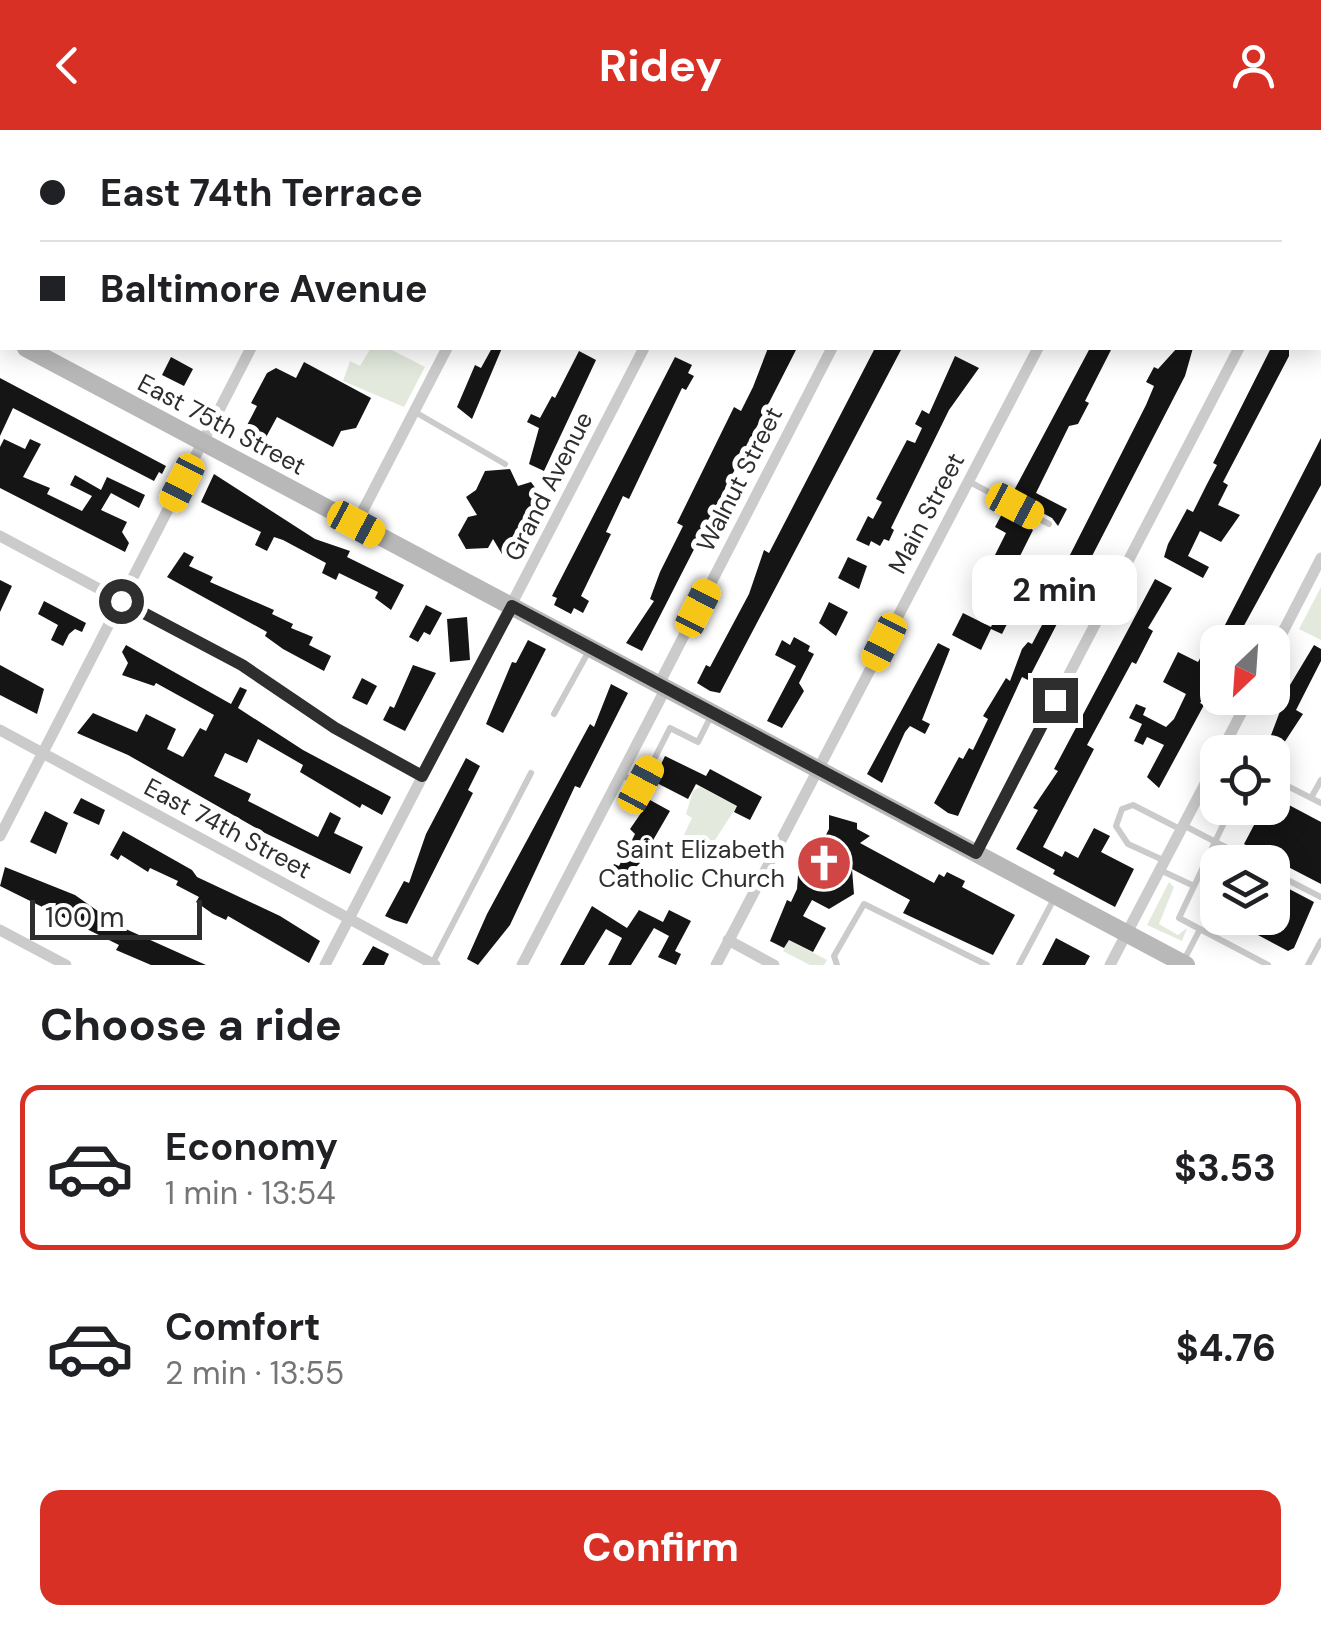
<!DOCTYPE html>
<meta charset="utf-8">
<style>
body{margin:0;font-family:"DM Sans",sans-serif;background:#f6f6f6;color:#202124;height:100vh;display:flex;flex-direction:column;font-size:38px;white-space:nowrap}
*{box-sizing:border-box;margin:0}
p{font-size:32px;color:#757577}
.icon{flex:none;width:55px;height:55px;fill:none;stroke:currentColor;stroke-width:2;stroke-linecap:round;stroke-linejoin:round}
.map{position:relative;height:835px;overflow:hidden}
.details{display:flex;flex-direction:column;background:#fff;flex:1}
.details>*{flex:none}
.hud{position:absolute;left:0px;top:0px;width:1322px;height:220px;box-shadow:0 5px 25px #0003;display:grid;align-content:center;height:220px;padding:0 40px;background:#fff}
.needle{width:65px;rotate:205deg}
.controls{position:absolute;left:1200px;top:495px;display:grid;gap:20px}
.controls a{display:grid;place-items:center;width:90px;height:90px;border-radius:20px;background:#fff;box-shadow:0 5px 25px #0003;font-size:50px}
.scale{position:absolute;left:30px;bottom:25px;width:172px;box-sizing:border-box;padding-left:10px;border:5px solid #2e2e2e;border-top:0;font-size:28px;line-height:35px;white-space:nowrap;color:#2e2e2e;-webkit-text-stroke:8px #fff;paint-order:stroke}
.end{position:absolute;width:45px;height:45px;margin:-22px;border:12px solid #2e2e2e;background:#fff;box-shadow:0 0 0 5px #fff}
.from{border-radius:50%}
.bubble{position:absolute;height:70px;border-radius:20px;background:#fff;box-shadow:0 5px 25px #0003;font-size:32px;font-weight:700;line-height:70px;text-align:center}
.car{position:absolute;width:30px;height:60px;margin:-30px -15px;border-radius:12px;box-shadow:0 0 8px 2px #0007;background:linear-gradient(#f5c518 24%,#345 0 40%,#f5c518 0 76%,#345 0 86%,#f5c518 0)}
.hud b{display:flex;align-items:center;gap:35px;height:95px;font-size:38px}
.hud b+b{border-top:2px solid #e0e0e0}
.hud i{width:25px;height:25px;background:#202124}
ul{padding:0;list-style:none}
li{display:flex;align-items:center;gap:30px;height:165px;margin:0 20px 15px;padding:0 20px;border:5px solid transparent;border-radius:20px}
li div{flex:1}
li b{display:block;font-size:38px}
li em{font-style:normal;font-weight:700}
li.on{border-color:#d93025}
li>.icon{width:90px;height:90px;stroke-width:1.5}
h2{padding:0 40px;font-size:45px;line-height:120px}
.button{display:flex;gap:20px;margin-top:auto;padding:20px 40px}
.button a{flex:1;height:115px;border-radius:20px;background:#d93025;color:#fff;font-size:40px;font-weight:700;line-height:115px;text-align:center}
header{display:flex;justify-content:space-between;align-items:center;height:130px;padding:0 40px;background:#d93025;color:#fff;font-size:45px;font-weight:700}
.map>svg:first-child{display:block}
</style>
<header><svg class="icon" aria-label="back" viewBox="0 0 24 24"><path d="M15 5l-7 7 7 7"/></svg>Ridey<svg class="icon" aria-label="person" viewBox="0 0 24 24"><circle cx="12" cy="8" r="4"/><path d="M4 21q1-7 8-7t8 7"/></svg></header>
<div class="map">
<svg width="1321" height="835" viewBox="0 0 1321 835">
<rect width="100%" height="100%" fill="#fff"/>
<path fill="#e3eadd" d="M371 218H388L425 237 404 277 343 251 350 231 360 236Z
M1321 457V510L1299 499Z
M700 657 737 676 704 727 679 715 692 688 686 684 693 661Z
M1169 752 1174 757 1159 794 1178 805 1187 798 1182 811 1147 795Z
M789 810 827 830 824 835H810L783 821Z"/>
<path fill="#151515" d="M492 218H502L472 289 457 277 475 235 481 238Z
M768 218H797L642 521 626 513 654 471 650 469 660 442 683 396 677 393 734 277 741 281 753 257Z
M875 218H902L720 563 710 561 697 553 706 535 710 537 749 464 764 420 769 423Z
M1090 218H1112L1085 271 1089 273 1078 294 1069 296 1036 363 1067 379 1058 396 1052 388 1011 366Z
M1177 218H1193L1185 246 1028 550 1022 547 958 686 948 683 934 673 959 627 963 629 969 618 973 620 988 589 983 586 1006 548 1010 551 1022 519 1028 512 1032 514 1042 495 1036 492 1146 275 1154 256 1146 252 1154 237 1158 239Z
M1271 218H1289V226L1223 352 1228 355 1218 375 1240 385 1221 412 1200 401 1188 426 1209 437 1203 448 1164 427 1168 414 1187 379 1193 382 1207 354 1217 335 1213 333Z
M579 221 596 230 544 341 529 334 539 298 527 292 531 284 540 288 552 266 555 268Z
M955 226 979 238 949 280 891 398 894 400 889 411 884 409 880 416 871 411 869 416 856 410 868 386 873 389 882 372 876 369 907 310 915 313 922 298 915 294 922 280 929 284Z
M171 227 193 239 184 256 162 245Z
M675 227 692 235 688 243 694 246 686 260 682 258 629 369 623 366 606 402 611 404 581 466 589 471 583 483 574 478 571 484 554 475 557 468 552 466Z
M304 232 371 268 356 298 341 301 333 317 277 287 264 311 247 304 244 301 257 276 251 273 267 243 276 238 296 248Z
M0 248 166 336 162 344 159 342 154 351 13 278 0 306Z
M1321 308V355L1235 512H1218V552L1214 550 1200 573 1204 575 1159 658 1147 647 1164 615 1147 607 1143 615 1134 611 1142 594 1129 588 1136 574 1146 578 1143 585 1166 597 1174 589 1186 564 1163 552 1178 522 1198 532 1202 525 1208 528Z
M4 309 25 319 30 309 41 314 23 347 50 358 47 364 82 381 92 366 70 355 75 345 101 360 107 347 145 365 139 378 111 363 101 380 127 392 122 402 129 413 125 422 0 358V317Z
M510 339 518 356 531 352 539 363 508 423 502 424 493 409 488 418 466 419 458 405 468 387 477 385 466 367 476 360 485 341Z
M214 344 315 409 350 421 347 427 404 455 391 480 375 468 378 462 339 443 336 450 322 443 326 433 283 410 274 407 267 421 255 415 261 402 201 372Z
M1005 378 1033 400 1020 426 1028 430 1021 444 993 429 1006 403 995 397Z
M184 422 194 427 189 436 213 447 210 452 274 480 272 484 293 494 291 498 313 507 309 515 331 526 324 541 283 519 265 506 267 502 167 447Z
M848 427 867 436 859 459 838 448Z
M1155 449 1172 458 1148 498 1153 501 1136 534 1132 532 1087 615 1094 619 1043 717 1062 727 1065 721 1078 728 1094 698 1110 706 1101 722 1134 739 1115 777 1053 744 1055 740 1016 719 1038 680 1033 678 1058 641 1054 639Z
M0 450 12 456 0 482Z
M44 471 86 493 82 502 75 499 69 504 63 516 51 510 58 495 38 484Z
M829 472 848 482 836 506 819 493Z
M426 475 442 483 430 505 424 502 418 512 409 507Z
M1000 478 1012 484 1002 504 991 499 981 520 952 505 963 483 991 497Z
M467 487 470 530 450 532 447 489Z
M794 507 810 516 808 521 814 524 799 553 804 561 782 598 767 591 796 536 775 525 782 510 790 515Z
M528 510 546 519 503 603 486 594 512 532 516 533Z
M938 513 950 519 922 590 930 594 925 604 910 596 905 602 882 653 867 644Z
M126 515 231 574 240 557 247 560 238 578 303 620 391 667 382 685 362 674 360 678 300 642 303 635 258 609 247 633 225 623 214 646 251 664 248 671 318 707 330 682 341 688 334 703 363 717 350 744 265 703 128 625 77 603 93 583 137 602 146 584 176 599 167 619 183 627 200 598 206 601 214 585 156 553 154 556 122 545 128 533 122 522Z
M1314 515 1321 519V531L1296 580 1303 584 1280 619 1268 613 1290 555Z
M0 535 44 559 37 584 0 565Z
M413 535 436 543 405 601 383 590 390 576 394 578Z
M362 548 377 556 367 575 352 568Z
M611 554 628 563 580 658 575 656 510 795 478 835 467 829 487 784 590 594 594 597Z
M665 626 706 646 710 639 762 667 750 690 734 682 737 676 696 654 688 669 653 651Z
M466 628 480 636 468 660 473 663 407 794 394 790 385 786 404 751 409 753 426 704Z
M1272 666 1321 692V754L1244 714 1263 678H1272Z
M81 668 105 680 99 695 73 683Z
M650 670 670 681 634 743 640 747 634 759 608 746 614 734 619 736 635 704 630 699Z
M45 681 68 693 56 724 30 712Z
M829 685 857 693V699L870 706 860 713 934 753 939 744 944 747 947 742 965 751 962 757 1015 785 993 825 903 783 910 770 852 739 854 764 829 779 812 770 803 786 826 798 813 822 789 810 784 818 770 811 787 770 791 772 797 759 799 732 818 720 829 699Z
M123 701 192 740 197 747 280 786 320 811 309 833 228 786 226 790 213 784 196 772 199 767 176 755 178 751 150 738 148 742 121 725 118 730 110 725Z
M5 737 75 765 119 796 206 835H151L116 820 119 815 0 756Z
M1272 750 1314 772 1294 818 1288 821 1226 788H1272Z
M592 776 627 798 639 780 663 792 669 780 691 791 675 821 681 824 676 835 658 827 669 806 654 798 631 835H608L622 808 606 799 584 835H560Z
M1056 808 1090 826 1085 835H1042Z
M373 816 389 824 384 835H362Z"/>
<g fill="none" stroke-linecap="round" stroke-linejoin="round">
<path stroke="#cbcbcb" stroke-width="6" d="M415 282 505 334
M968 351 1049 394
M554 584 590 519
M622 645 641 655 670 598 698 612 712 584
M1272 648 1321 673
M1311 668 1321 650
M1231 678 1179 788 1268 835
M1185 696 1254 732
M1163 730 1128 714 1116 696 1122 679 1133 675 1180 699
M1160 740 1194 756
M1272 742 1321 767
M1183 832 1200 799
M432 834 531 643
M837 835 834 826 864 774 987 835
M1019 835 1055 767
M1308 835 1321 811"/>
<path stroke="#cbcbcb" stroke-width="11" d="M1103 0 1107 2
M100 2 101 0
M362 2 363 0
M559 2 560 0
M755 2 756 0
M943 2 944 0
M1151 2 1152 0
M1320 110H1321
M356 394 447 218
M0 406 242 535 335 598 422 646
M1272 523 1321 428
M659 554 832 218
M0 600 435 835
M1221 622 1249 568
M0 706 251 218
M976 723 1239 218
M0 800 66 835
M728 810 774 835
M325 835 644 218
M522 835 666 558
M716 835 1038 218
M1110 835 1218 629"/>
<path stroke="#b8b8b8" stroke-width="18" d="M0 204 2 205
M26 218 1186 835"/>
</g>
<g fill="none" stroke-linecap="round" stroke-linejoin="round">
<path stroke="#2e2e2e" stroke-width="12" d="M121 471 242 535 335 598 422 646 512 476 976 723 1055 570"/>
</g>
<defs>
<g id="church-disc" transform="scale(2.875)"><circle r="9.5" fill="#d04644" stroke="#fff"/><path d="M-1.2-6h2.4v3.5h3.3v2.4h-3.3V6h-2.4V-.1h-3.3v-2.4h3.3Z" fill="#fff"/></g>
</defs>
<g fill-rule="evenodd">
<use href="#church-disc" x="824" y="733"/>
</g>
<g text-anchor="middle" stroke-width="10" stroke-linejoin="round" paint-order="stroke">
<g font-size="25" fill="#2e2e2e" stroke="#fff">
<text transform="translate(222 294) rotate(28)" y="9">East 75th Street</text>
<text transform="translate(739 349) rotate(-63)" y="9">Walnut Street</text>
<text transform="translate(548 356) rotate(-63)" y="9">Grand Avenue</text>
<text transform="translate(926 383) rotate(-62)" y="9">Main Street</text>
<text transform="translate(228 698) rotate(28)" y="9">East 74th Street</text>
</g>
<g font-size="25" fill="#2e2e2e" stroke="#fff" text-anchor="end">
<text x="785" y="728">Saint Elizabeth<tspan x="785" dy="29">Catholic Church</tspan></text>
</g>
</g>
</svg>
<div class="controls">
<a><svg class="needle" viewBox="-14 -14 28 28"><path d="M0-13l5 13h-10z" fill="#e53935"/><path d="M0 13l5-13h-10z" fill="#757577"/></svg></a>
<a><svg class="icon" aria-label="locate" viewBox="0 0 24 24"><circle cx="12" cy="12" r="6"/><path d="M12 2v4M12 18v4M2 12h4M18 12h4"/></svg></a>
<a><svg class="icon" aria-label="layers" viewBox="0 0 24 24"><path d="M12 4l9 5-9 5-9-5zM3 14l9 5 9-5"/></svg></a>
</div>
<div class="scale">100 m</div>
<i class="end from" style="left:121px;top:471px"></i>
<i class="end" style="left:1055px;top:570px"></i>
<div class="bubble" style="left:972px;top:425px;width:165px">2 min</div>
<i class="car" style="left:182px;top:353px;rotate:207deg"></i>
<i class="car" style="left:1015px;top:376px;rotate:118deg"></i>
<i class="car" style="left:356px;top:394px;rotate:118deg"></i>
<i class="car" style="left:698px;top:478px;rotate:27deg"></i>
<i class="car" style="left:884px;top:512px;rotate:207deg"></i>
<i class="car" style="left:641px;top:655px;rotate:28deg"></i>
<div class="hud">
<b><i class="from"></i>East 74th Terrace</b>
<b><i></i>Baltimore Avenue</b>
</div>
</div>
<section class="details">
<h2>Choose a ride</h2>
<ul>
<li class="on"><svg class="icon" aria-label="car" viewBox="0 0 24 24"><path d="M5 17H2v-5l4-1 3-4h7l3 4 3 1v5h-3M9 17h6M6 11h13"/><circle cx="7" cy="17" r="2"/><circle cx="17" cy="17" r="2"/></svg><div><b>Economy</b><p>1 min · 13:54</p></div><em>$3.53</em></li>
<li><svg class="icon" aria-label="car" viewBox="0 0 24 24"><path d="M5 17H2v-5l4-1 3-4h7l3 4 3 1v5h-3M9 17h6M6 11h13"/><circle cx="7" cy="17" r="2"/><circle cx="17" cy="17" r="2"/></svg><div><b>Comfort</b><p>2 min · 13:55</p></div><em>$4.76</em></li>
</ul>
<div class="button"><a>Confirm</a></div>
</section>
